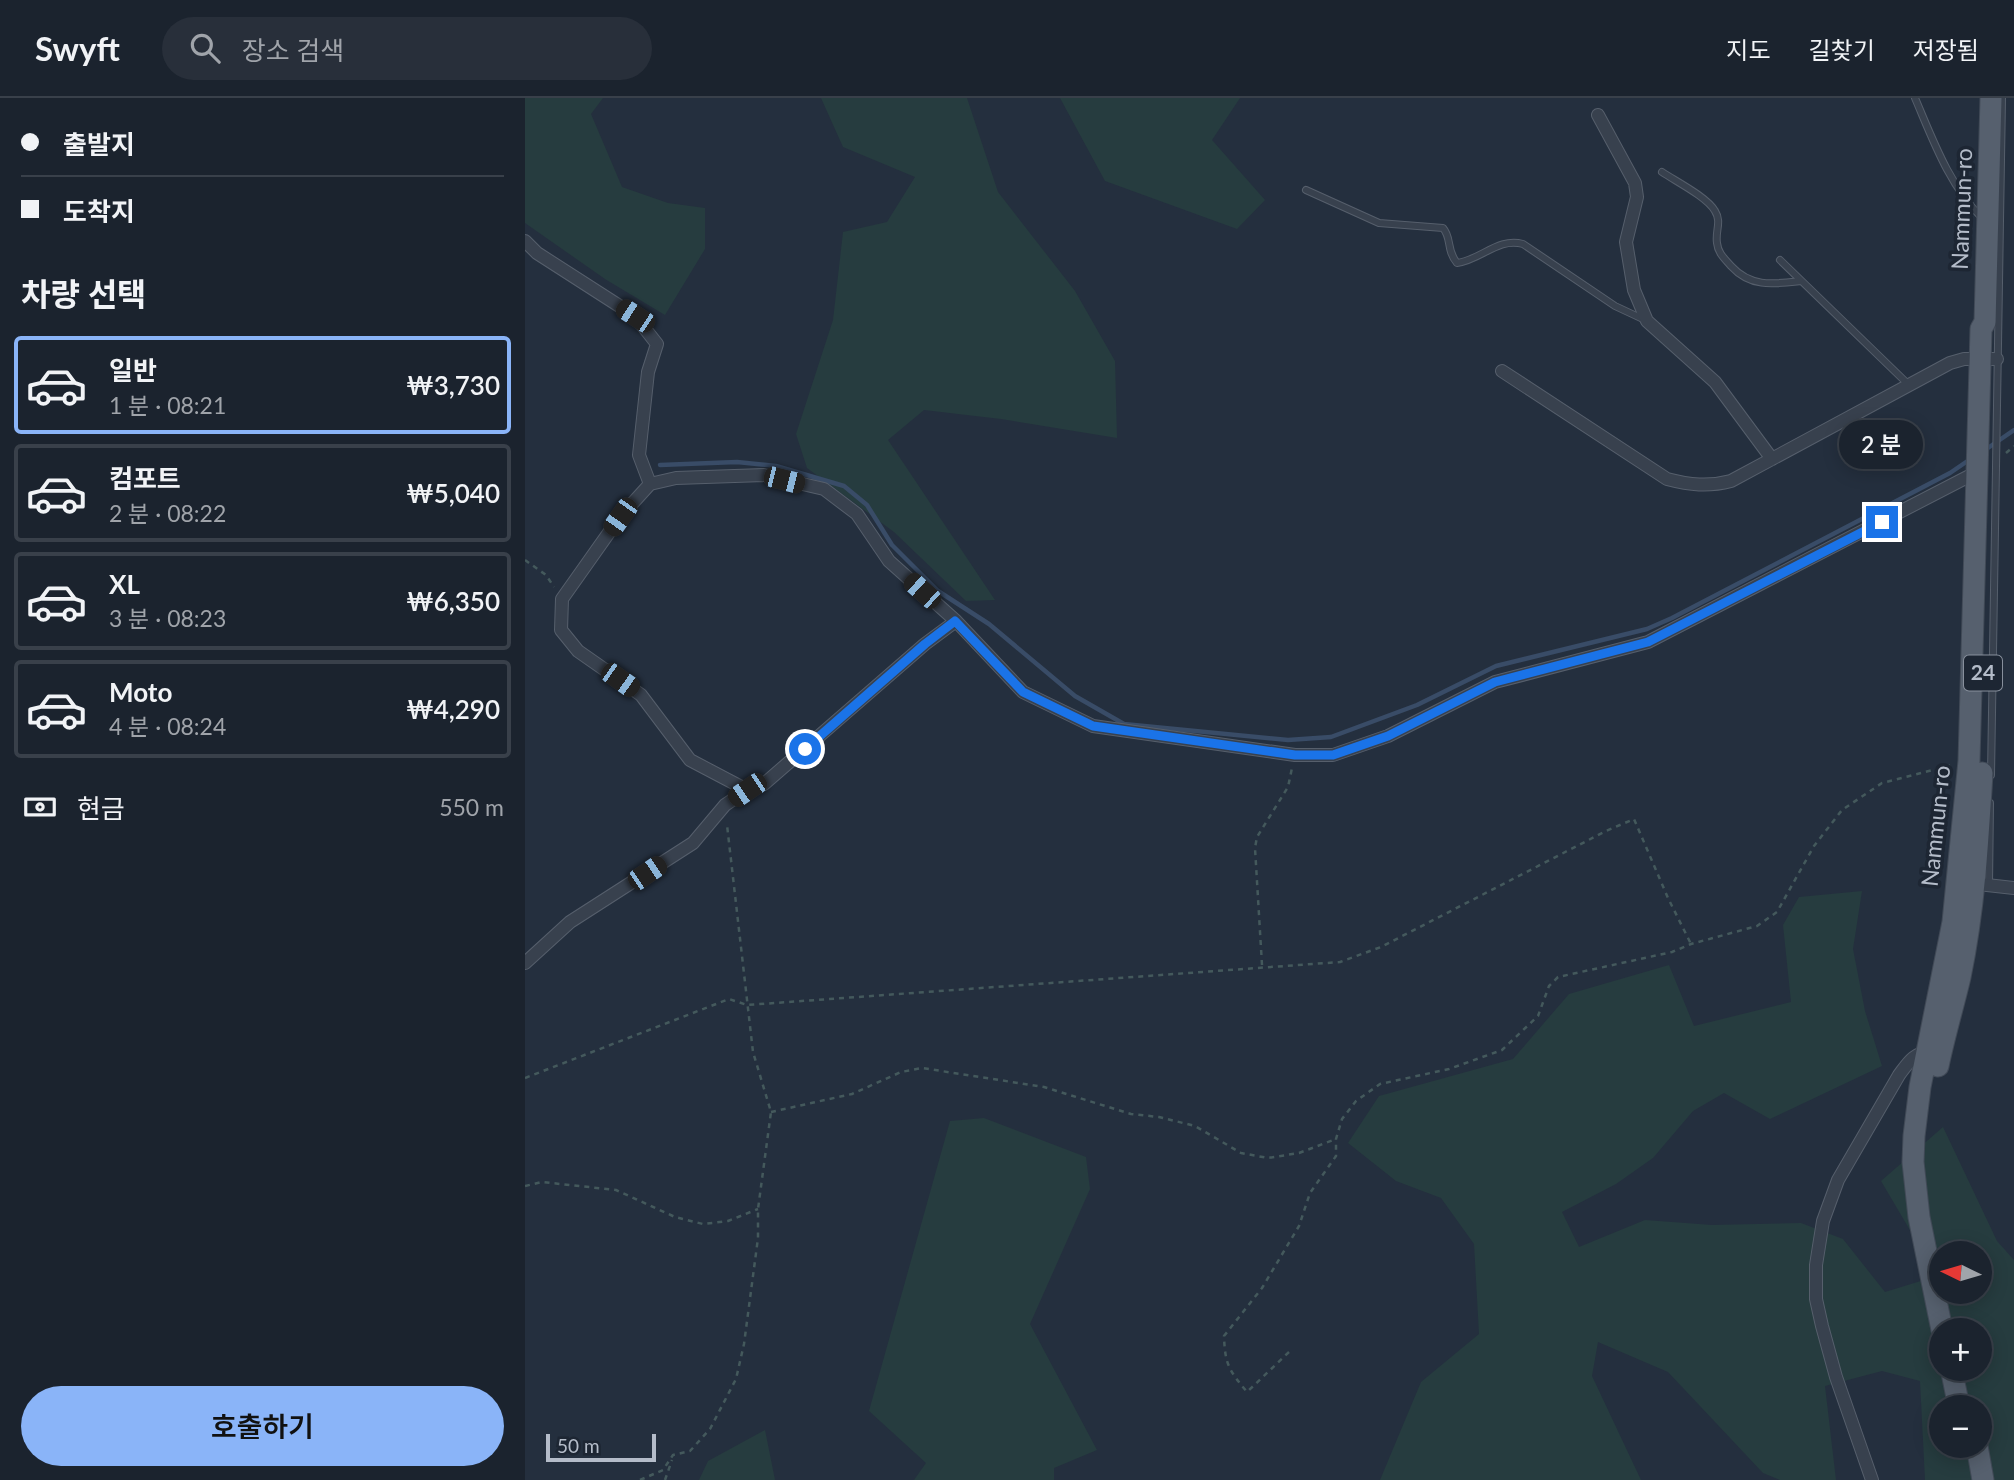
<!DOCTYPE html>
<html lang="ko">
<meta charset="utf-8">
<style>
body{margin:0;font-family:Lato,"Noto Sans KR",sans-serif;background:#282f3a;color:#f1f3f6;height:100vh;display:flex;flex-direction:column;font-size:26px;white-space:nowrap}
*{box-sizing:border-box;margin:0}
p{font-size:23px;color:#a0a4aa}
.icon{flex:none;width:38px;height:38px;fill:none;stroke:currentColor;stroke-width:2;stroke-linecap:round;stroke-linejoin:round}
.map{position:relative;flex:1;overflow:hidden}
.drawer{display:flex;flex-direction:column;background:#1b232e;width:525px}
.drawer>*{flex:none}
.hud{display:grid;align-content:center;height:154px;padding:0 21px;background:#1b232e}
.needle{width:46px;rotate:275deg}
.controls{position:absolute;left:1404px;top:1143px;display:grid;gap:14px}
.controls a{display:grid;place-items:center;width:63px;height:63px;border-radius:50%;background:#1b232e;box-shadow:0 4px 18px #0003,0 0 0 2px #39404a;font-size:35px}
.scale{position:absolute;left:21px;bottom:18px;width:110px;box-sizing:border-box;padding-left:7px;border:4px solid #b4bcc9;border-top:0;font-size:19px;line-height:24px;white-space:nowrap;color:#b4bcc9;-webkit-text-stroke:5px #1d2633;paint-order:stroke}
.end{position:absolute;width:32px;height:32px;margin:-16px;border:9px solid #1a73e8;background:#fff;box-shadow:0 0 0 4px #fff}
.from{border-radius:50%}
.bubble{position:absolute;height:49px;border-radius:24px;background:#1b232e;box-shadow:0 4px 18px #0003,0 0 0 2px #39404a;font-size:23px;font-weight:600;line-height:49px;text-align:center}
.car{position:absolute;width:21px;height:42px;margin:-21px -10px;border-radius:9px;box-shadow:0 0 5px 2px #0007;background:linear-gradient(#222 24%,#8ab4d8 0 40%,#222 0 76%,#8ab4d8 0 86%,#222 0)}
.hud b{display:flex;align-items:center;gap:24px;height:66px;font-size:26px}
.hud b+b{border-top:2px solid #39404a}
.hud i{width:18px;height:18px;background:#f1f3f6}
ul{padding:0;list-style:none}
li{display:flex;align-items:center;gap:21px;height:98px;margin:0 14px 10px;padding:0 7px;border:4px solid #39404a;border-radius:7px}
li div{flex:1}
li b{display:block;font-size:26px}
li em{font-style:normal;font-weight:600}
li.active{border-color:#8ab4f8}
li>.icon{width:63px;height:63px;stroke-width:1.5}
h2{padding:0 21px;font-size:32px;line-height:84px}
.pay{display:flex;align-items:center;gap:18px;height:77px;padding:0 21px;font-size:26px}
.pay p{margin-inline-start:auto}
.cta{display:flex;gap:14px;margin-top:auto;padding:14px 21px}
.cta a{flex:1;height:80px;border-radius:42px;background:#8ab4f8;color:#111;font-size:28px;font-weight:600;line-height:80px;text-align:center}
header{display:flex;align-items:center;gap:42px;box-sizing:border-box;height:98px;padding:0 35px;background:#1b232e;border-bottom:2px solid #39404a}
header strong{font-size:33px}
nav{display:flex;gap:38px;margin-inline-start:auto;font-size:24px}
.search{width:490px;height:63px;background:#282f3a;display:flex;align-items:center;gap:18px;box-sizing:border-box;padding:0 24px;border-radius:38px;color:#a0a4aa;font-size:26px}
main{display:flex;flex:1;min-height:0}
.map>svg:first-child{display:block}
</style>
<header>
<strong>Swyft</strong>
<div class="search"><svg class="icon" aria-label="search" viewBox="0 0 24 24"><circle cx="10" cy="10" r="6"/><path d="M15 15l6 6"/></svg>장소 검색</div>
<nav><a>지도</a><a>길찾기</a><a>저장됨</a></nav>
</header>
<main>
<section class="drawer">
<div class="hud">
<b><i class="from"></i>출발지</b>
<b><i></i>도착지</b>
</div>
<h2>차량 선택</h2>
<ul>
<li class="active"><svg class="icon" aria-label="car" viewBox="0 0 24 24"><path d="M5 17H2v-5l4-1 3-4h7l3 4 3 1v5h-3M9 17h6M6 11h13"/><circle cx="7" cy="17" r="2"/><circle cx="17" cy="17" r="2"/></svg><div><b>일반</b><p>1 분 · 08:21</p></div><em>₩3,730</em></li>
<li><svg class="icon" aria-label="car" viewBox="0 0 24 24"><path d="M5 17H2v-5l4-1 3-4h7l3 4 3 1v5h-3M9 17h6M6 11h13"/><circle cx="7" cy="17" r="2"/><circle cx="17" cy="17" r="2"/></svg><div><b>컴포트</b><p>2 분 · 08:22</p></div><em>₩5,040</em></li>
<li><svg class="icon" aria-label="car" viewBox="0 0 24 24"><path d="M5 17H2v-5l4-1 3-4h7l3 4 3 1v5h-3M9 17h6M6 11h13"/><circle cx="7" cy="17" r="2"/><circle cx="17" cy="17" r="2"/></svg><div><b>XL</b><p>3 분 · 08:23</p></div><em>₩6,350</em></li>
<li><svg class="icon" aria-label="car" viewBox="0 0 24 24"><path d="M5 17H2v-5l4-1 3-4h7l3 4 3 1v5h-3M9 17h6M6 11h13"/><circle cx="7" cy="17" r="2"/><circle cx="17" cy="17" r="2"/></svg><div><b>Moto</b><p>4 분 · 08:24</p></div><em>₩4,290</em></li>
</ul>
<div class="pay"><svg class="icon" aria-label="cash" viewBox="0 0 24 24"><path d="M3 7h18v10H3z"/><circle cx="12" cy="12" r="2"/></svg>현금<p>550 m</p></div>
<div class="cta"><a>호출하기</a></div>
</section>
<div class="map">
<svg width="1489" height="1382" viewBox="0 0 1489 1382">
<rect width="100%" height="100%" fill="#242f3e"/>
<path fill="#263c3f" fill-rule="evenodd" d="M0 0H78L66 16 97 89 143 105 180 110V151L140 217 80 181 0 125Z
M296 0H442L473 94 550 193 590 263 592 340 476 321 399 312 363 342 470 502 441 503 369 434 282 370 271 336 308 222 318 134 362 124 390 79 318 49Z
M535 0H715L687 42 740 102 712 131 580 83Z
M1337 793 1328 851 1340 913 1357 968 1245 1021 1199 995 1168 1013 1128 1060 1091 1086 1037 1114 1054 1149 1120 1122 1187 1127 1276 1125 1318 1141 1360 1194 1412 1178 1356 1083 1418 1029 1472 1143 1489 1162V1382H1400L1395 1283 1357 1273 1300 1288 1311 1382H1255L1238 1375 1143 1274 1073 1244 1067 1278 1116 1382H855L896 1284 954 1236 949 1146 916 1100 871 1083 823 1045 854 998 988 961 1044 896 1144 867 1169 928 1266 904 1258 827 1274 799ZM1416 1155H1454V1194H1416ZM1416 1232H1454V1270H1416ZM1416 1309H1454V1348H1416Z
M459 1020 561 1059 565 1091 505 1226 572 1352 529 1370V1382H389L401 1365 344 1313 425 1023Z
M240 1332 250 1382H174L183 1363Z"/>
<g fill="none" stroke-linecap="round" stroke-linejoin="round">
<path stroke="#394c67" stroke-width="4.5" d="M1460 352 1489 332
M135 367 212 364 251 368 319 388 342 407 367 447 413 493 464 526 550 598 599 626 763 642 806 639 892 607 971 568 1122 531 1147 520 1425 375 1444 362"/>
<g stroke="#565f6c" stroke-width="8">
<path id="service" d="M1390 0C1408 42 1424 87 1457 120
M1137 74C1152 84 1182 99 1190 113 1197 124 1190 133 1192 145 1193 155 1199 160 1206 168 1226 190 1249 186 1276 183
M781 92 854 125 918 130C927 140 921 152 932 165 956 162 973 139 998 146L1090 208 1120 222
M1255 162 1384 287
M1466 677 1477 0
M1464 787 1465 705"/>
</g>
<g stroke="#565f6c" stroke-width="14">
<path id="minor" d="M1073 17 1110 85 1112 99 1101 144 1109 192 1122 223 1190 284 1247 361
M0 143 12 155 110 218 132 246 123 274 114 357 125 386
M977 273 1142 381C1165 387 1183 389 1206 383L1425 265 1439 261H1472
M222 692 165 662 116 597 53 553 36 532 37 501 95 419 125 386 151 380 239 377 299 391 332 416 364 463 431 523
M1444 785 1489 790
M0 865 45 824 168 745 200 707 222 692 239 686 400 546 431 523 498 594 568 628 770 657H808L863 638 970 584 1123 544 1454 373
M1347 1382 1311 1279 1297 1228 1291 1201V1167L1298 1123 1313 1082 1374 977C1383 965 1389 954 1406 954"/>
</g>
<g stroke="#414a57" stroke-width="23">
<path id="primary" d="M1413 968C1419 938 1428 909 1435 879 1449 812 1453 744 1457 675
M1417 1232 1394 1119 1388 1064 1389 1038 1395 989 1428 824 1444 663 1456 231 1460 224 1466 0
M1426 1270 1434 1309
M1452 1348 1458 1382"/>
</g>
<path stroke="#44595c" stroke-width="2.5" stroke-dasharray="5 5" stroke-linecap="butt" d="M1481 355 1489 348
M0 462 21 477 29 489
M737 867 730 750 732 739 763 689 767 670
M0 980 204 901 222 907 815 864 856 849 1081 733 1109 721 1143 800 1166 846
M246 1014 327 996 376 974 397 970 519 989 606 1016 634 1019 670 1028 716 1055 743 1060 774 1055 811 1041
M0 1088 17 1084 91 1092 150 1119 178 1126 203 1123 233 1111
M764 1254 722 1294C704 1272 700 1267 699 1238L737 1190 774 1128 785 1095 811 1058V1041L817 1021 831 1003 855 986 924 971 977 952 1013 918 1024 888 1033 879 1147 854 1166 846 1232 828 1252 814 1289 748 1317 712 1357 685 1427 667
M115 1382 138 1372 148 1357 165 1353 185 1331 211 1281 219 1246 233 1140V1111L246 1014 228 954 202 727
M140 1382 147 1362"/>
<use href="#service" stroke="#38414e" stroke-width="6"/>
<use href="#minor" stroke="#38414e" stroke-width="12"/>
<use href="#primary" stroke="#56606e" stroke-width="21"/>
</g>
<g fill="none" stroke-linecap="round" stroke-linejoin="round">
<path stroke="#1a73e8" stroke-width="9" d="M280 651 400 546 430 523 498 594 568 628 770 657H808L863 638 970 584 1123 544 1357 424"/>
</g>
<g text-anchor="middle" stroke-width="7" stroke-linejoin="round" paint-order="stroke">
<rect fill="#1d2633" stroke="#878f9c" stroke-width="2" x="1439" y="557.5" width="38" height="35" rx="5"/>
<g font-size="21" font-weight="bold" fill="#b4bcc9">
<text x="1458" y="582">24</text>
</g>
<g font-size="23" fill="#b4bcc9" stroke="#1d2633">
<text transform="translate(1437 111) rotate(-88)" y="8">Nammun-ro</text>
<text transform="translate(1411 728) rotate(-84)" y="8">Nammun-ro</text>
</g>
</g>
</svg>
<div class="controls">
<a><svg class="needle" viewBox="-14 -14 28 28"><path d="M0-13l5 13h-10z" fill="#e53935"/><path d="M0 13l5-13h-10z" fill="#a0a4aa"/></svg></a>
<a>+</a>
<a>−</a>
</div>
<div class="scale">50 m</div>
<i class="end from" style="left:280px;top:651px"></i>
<i class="end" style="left:1357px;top:424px"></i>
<div class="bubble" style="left:1314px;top:322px;width:84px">2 분</div>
<i class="car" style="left:110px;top:218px;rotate:303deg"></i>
<i class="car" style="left:259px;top:382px;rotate:104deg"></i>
<i class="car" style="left:95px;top:419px;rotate:215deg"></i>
<i class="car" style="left:397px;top:493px;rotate:312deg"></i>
<i class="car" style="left:95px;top:582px;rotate:125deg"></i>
<i class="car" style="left:222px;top:692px;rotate:236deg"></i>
<i class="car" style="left:122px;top:775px;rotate:56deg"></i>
</div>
</main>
